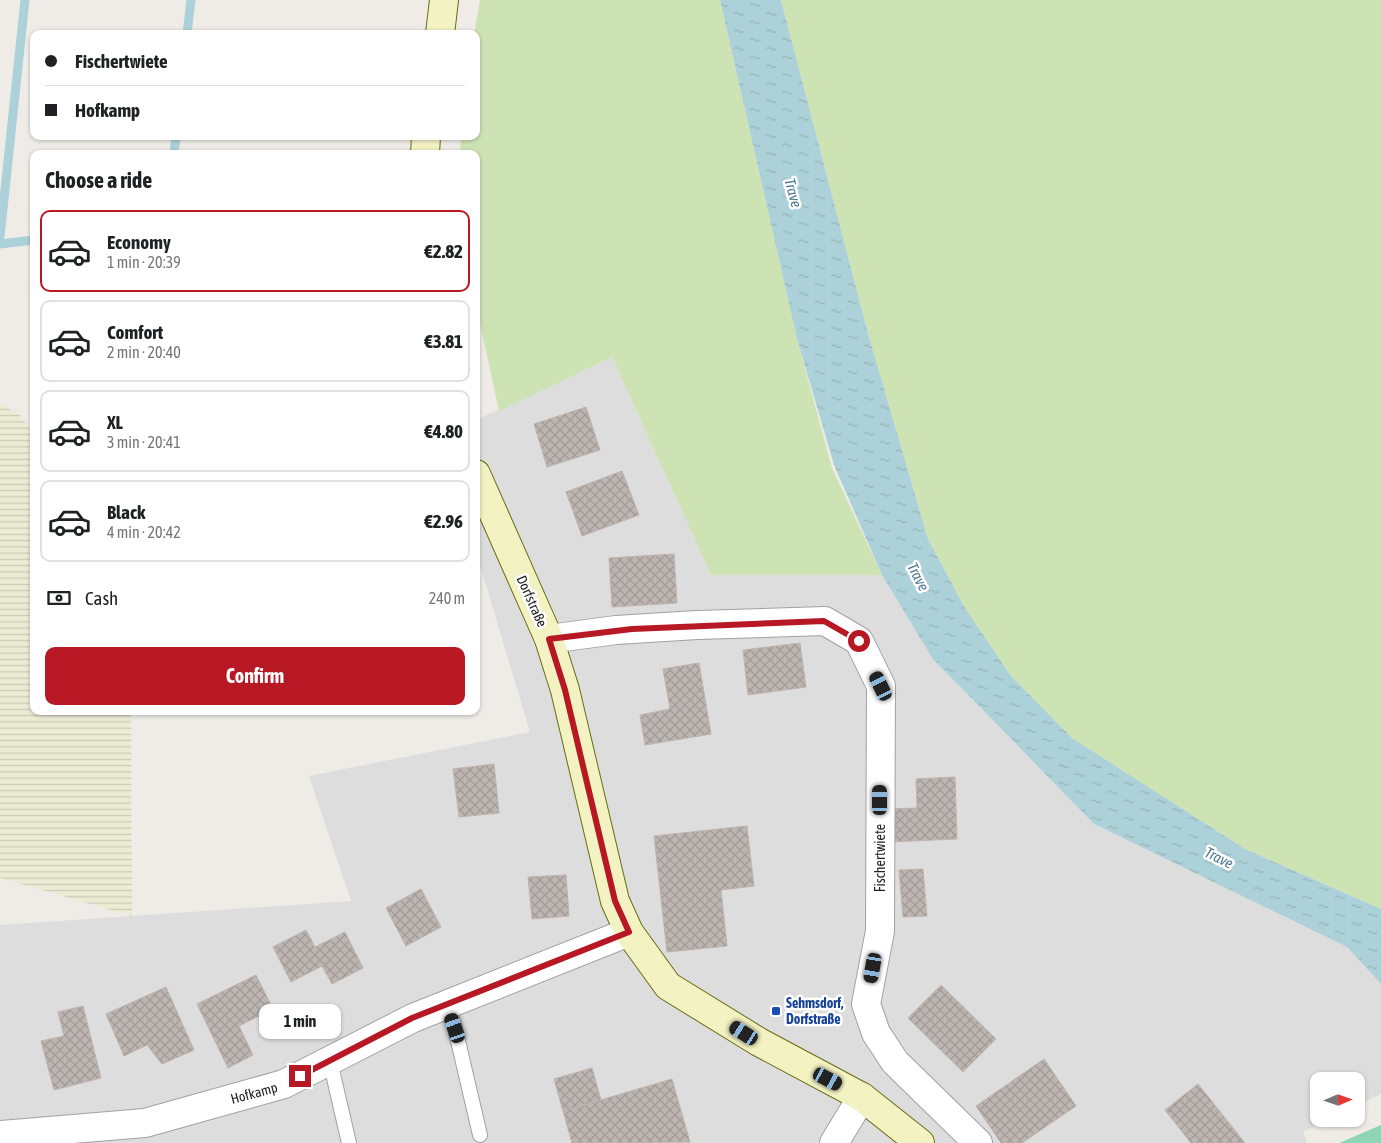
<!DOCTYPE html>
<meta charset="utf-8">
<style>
body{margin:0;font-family:"Asap Condensed",sans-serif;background:#f6f6f6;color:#202124;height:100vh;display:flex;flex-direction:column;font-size:19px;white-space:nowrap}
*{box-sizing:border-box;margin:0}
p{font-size:16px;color:#757577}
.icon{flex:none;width:28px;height:28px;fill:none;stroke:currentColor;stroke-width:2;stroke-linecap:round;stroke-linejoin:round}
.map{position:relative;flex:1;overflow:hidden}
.sheet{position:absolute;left:30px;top:150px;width:450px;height:565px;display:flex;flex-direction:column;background:#fff;border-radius:10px;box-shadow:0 1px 4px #0004}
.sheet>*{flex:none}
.hud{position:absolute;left:30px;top:30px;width:450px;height:110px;border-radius:10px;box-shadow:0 1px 4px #0004;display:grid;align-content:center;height:110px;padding:0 15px;background:#fff}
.needle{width:32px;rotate:88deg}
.tools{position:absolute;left:1310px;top:1072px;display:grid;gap:10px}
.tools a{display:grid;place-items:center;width:55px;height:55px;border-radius:10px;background:#fff;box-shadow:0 1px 4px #0004;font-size:25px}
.end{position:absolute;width:22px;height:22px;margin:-11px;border:6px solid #b81823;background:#fff;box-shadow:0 0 0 2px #fff}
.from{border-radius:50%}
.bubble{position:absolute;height:35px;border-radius:10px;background:#fff;box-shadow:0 1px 4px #0004;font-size:16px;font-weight:700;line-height:35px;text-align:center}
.car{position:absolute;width:15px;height:30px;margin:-15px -8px;border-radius:6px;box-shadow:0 0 4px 1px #0007;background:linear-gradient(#222 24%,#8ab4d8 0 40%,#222 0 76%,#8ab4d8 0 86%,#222 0)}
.hud b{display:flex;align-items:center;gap:18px;height:48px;font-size:19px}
.hud b+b{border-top:1px solid #e0e0e0}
.hud i{width:12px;height:12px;background:#202124}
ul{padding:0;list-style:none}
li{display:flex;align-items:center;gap:15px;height:82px;margin:0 10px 8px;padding:0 5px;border:2px solid #e0e0e0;border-radius:10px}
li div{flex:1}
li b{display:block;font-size:19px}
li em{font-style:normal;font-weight:700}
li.on{border-color:#b81823}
li>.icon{width:45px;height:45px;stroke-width:1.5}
h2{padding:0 15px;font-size:22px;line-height:60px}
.pay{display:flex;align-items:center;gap:12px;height:55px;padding:0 15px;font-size:19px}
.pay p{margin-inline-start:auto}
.button{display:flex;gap:10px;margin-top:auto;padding:10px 15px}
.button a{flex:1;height:58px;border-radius:10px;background:#b81823;color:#fff;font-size:20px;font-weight:700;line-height:58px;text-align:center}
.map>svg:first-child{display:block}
</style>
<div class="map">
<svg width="1381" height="1143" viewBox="0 0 1381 1143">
<defs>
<pattern id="farmland-rules" width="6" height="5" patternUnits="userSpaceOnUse" patternTransform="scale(1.25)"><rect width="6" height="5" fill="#ececd5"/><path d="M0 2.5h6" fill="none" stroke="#cacab7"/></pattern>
<pattern id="water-ripples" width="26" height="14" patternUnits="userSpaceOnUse" patternTransform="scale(1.25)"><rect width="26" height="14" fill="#add1d8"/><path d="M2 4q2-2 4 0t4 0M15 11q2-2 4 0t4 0" fill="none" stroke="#95b3b9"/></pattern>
<pattern id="building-cross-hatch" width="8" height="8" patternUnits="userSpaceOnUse" patternTransform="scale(1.25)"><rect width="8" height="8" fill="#bcb5b1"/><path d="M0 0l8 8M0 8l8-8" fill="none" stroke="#a19b98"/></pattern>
</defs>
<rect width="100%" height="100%" fill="#efece8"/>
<path fill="#dedddd" d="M612 357 711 575H882L932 658 1094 824 1347 947 1381 984V1094L1356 1106V1081H1319V1119H1330L1303 1132 1307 1143H0V925L351 901 309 776 530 732 476 552V420Z"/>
<path fill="url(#farmland-rules)" d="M0 404 19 414 34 434V711H131L132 916 0 878Z"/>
<path fill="#cee3b4" d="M480 0H720L797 339 832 468 882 575H711L612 357 499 411 476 305V154H460L461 136H476V34H474Z
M781 0H1381V909L1245 849 1072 738 1011 676 965 608 928 539 869 337Z"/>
<path fill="#8fd5b5" d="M1381 1125V1143H1339Z"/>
<path fill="url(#water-ripples)" d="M720 0H781L869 337 928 539 965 608 1011 676 1072 738 1245 849 1381 909V984L1347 947 1094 824 932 658 882 575 834 465 797 339Z"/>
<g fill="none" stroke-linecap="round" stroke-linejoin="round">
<path stroke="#add1d8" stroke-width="9" d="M187 34 191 0
M174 154 176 136
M0 237 25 0
M0 244 34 240"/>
</g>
<path fill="url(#building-cross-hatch)" stroke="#bfb3ac" d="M586 407 600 450 547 467 534 424Z
M622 471 639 515 582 536 566 492Z
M674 554 677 603 612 607 609 558Z
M800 643 806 687 748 695 743 650Z
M699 663 711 734 645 745 640 715 670 709 663 669Z
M494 764 499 813 459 817 453 769Z
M955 777 957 839 889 842 888 809 917 808 916 779Z
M747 826 754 886 721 890 727 946 667 952 654 836Z
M923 869 927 916 903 917 899 870Z
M566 875 569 916 532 919 528 877Z
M421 889 441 927 406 946 386 908Z
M306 930 315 947 345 932 363 968 332 984 322 966 291 982 273 947Z
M256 975 273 1009 239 1026 253 1055 228 1068 197 1004Z
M941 985 996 1039 963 1072 908 1018Z
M166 987 194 1050 162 1064 147 1045 124 1056 106 1014Z
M83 1006 101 1078 54 1090 41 1041 64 1036 58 1012Z
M1044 1059 1076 1106 1022 1143H1001L976 1106Z
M592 1068 601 1100 563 1111 554 1079Z
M672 1079 690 1142 572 1143 563 1111Z
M1198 1084 1245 1143H1191L1165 1110Z"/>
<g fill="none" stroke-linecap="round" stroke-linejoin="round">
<g stroke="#a1a1a1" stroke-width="16">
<path id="lane" d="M447 1005 455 1028 480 1135
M330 1061 349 1143"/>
</g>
<g stroke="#a1a1a1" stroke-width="30">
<path id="street" d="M549 639 616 630 697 625 825 621 859 641 881 686 880 931 866 1004 876 1033 895 1062 978 1143
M0 1135 145 1123 284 1084 413 1018 629 932
M834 1143 862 1097"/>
</g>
<g stroke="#686c12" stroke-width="30">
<path id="secondary" d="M440 34 444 0
M425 154 426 136
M476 474 549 639 565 690 615 901 629 932 668 986 759 1042 862 1097 920 1143"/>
</g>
<use href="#lane" stroke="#fff" stroke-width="14"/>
<use href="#street" stroke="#fff" stroke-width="28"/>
<use href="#secondary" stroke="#f3f2c3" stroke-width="28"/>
</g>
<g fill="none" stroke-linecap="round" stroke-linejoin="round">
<path stroke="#b81823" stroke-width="6" d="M300 1076 412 1018 629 932 615 901 565 690 549 639 632 629 824 621 859 641"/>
</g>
<rect fill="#1a4fb4" stroke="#fff" stroke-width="2" x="771" y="1006" width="10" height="10" rx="2.5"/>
<g text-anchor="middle" stroke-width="5" stroke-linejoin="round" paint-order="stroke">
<g font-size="14" fill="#202020" stroke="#fff">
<text transform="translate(532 601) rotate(66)" y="5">Dorfstraße</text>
<text transform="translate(880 858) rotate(-90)" y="5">Fischertwiete</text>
<text transform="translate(254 1093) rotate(-15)" y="5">Hofkamp</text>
</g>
<g font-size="14" font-weight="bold" fill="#164399" stroke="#fff" text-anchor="start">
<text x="786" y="1008">Sehmsdorf,<tspan x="786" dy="16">Dorfstraße</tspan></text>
</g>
<g font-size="15" font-style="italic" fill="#507896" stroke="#fff">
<text transform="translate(793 193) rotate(75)" y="5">Trave</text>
<text transform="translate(918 577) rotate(63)" y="5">Trave</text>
<text transform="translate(1219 858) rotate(27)" y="5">Trave</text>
</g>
</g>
</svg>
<div class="tools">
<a><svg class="needle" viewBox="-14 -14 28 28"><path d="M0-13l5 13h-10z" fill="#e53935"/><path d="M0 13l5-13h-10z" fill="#757577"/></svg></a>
</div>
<i class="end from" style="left:859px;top:641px"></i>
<i class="end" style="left:300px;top:1076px"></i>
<div class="bubble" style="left:259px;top:1004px;width:82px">1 min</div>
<i class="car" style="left:881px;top:686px;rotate:334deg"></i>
<i class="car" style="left:880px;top:800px;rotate:0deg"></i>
<i class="car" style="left:873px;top:968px;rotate:190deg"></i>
<i class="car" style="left:455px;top:1028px;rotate:341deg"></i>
<i class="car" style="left:744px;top:1033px;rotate:302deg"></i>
<i class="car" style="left:828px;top:1079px;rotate:118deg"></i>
<div class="hud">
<b><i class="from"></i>Fischertwiete</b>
<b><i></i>Hofkamp</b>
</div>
<section class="sheet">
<h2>Choose a ride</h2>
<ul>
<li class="on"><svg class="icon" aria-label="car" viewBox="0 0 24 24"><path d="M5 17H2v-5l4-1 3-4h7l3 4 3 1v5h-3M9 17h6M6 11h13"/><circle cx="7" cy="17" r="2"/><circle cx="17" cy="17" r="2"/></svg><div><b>Economy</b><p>1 min · 20:39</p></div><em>€2.82</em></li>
<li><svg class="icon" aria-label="car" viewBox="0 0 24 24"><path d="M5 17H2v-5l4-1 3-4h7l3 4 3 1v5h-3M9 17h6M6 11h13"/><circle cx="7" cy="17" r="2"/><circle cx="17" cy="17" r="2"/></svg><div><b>Comfort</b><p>2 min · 20:40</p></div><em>€3.81</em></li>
<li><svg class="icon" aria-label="car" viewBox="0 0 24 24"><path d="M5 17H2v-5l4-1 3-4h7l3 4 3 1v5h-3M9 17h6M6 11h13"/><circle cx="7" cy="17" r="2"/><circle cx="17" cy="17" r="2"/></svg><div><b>XL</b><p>3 min · 20:41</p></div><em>€4.80</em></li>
<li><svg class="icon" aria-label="car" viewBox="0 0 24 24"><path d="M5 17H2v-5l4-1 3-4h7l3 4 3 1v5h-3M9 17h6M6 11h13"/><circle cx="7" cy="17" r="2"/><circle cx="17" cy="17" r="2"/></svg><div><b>Black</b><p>4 min · 20:42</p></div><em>€2.96</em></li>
</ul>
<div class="pay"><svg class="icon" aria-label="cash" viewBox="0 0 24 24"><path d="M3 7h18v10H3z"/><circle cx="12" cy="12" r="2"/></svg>Cash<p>240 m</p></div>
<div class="button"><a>Confirm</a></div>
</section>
</div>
